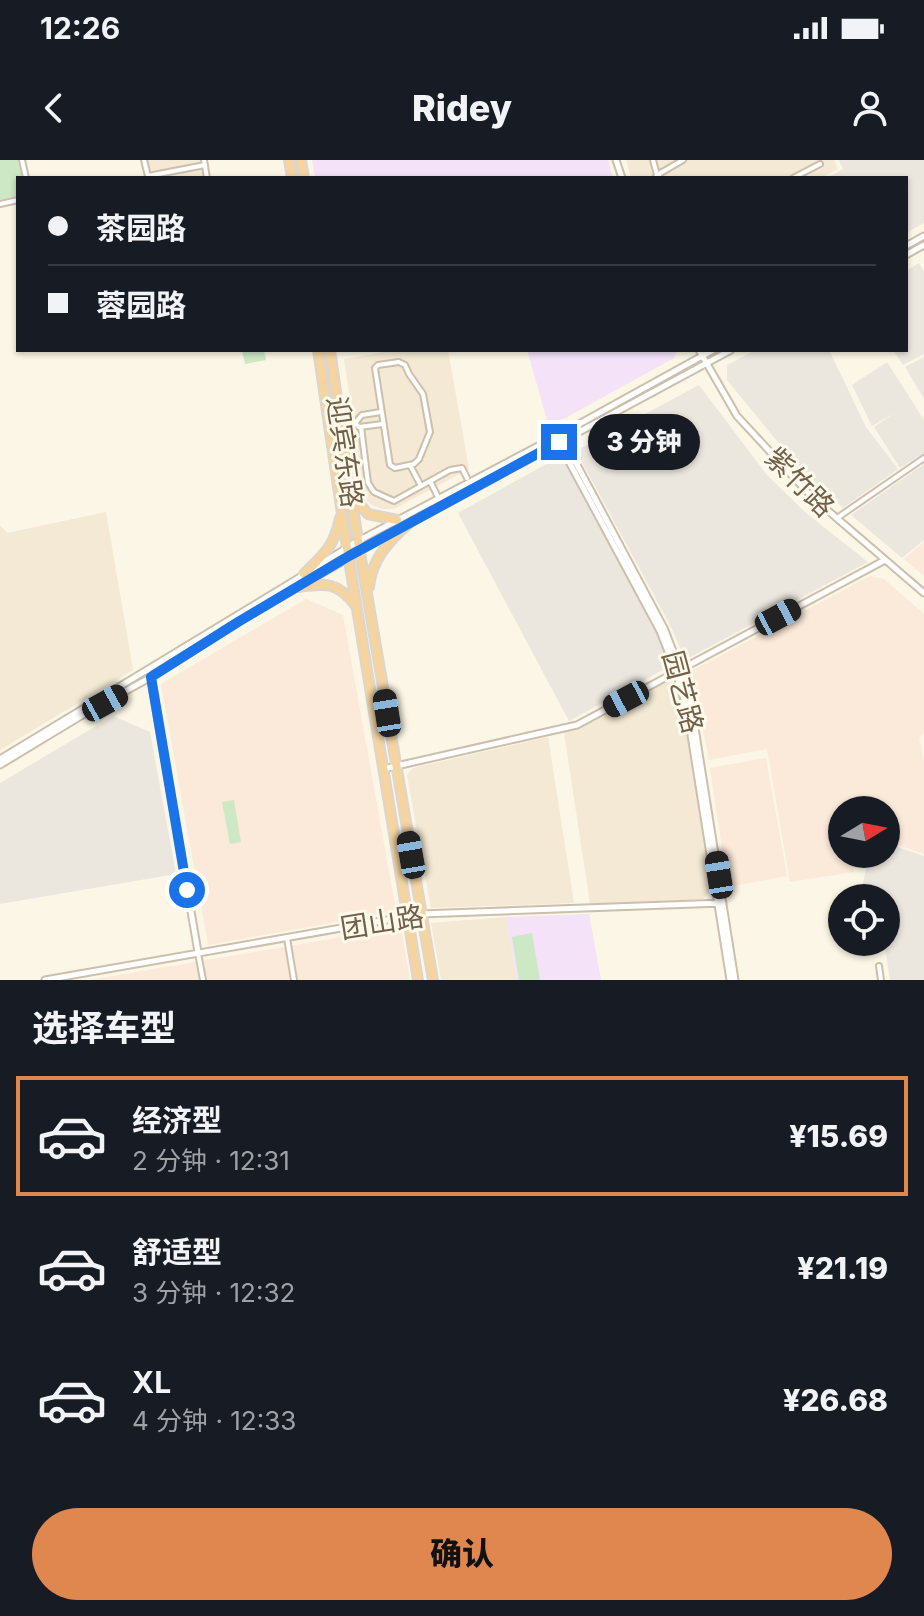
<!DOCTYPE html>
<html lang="zh">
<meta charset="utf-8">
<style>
body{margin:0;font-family:Inter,"Noto Sans SC",sans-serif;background:#242831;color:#f1f3f6;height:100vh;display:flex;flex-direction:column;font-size:30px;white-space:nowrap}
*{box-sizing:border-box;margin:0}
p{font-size:26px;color:#9ea1a6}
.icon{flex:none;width:44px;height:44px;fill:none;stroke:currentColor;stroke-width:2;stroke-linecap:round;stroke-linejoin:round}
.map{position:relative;height:820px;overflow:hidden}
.side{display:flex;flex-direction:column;background:#171b24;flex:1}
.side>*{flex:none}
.hud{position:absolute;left:16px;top:16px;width:892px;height:176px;border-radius:0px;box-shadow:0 2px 6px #0004;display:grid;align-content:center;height:176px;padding:0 32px;background:#171b24}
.needle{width:52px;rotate:80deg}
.controls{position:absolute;left:828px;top:636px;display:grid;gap:16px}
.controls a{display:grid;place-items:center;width:72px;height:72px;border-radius:50%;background:#171b24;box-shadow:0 2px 6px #0004;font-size:40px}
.end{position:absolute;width:36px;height:36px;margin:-18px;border:10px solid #1a73e8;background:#fff;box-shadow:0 0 0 4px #fff}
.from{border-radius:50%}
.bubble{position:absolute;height:56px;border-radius:28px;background:#171b24;box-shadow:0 2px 6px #0004;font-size:26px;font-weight:800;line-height:56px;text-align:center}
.car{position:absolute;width:24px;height:48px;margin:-24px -12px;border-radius:10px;box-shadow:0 0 6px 2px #0007;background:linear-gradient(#222 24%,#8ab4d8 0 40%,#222 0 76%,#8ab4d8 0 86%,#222 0)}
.hud b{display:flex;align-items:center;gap:28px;height:76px;font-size:30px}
.hud b+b{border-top:2px solid #363941}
.hud i{width:20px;height:20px;background:#f1f3f6}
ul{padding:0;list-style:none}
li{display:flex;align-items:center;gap:24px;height:120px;margin:0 16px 12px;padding:0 16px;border:4px solid transparent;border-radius:0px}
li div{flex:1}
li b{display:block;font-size:30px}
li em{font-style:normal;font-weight:800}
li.selected{border-color:#e08750}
li>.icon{width:72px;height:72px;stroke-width:1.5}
h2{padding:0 32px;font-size:36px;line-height:96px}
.action{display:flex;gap:16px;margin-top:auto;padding:16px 32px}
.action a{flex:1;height:92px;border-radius:48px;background:#e08750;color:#111;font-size:32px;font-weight:800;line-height:92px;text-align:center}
.status{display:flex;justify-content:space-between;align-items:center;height:56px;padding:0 40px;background:#171b24;direction:ltr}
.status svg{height:22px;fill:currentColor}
header{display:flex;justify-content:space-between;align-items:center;height:104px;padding:0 32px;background:#171b24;font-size:36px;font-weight:800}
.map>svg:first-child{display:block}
</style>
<div class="status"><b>12:26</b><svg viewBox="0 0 49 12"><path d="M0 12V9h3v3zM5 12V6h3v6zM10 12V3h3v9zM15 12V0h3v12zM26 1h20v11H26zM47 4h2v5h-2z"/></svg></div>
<header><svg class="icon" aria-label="back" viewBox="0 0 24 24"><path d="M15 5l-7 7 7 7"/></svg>Ridey<svg class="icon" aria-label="person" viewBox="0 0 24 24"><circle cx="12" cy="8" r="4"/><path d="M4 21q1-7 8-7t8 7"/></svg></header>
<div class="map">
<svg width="924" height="820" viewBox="0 0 924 820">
<rect width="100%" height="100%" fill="#fbf6e5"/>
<path fill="#f3e9d4" d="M142 0H203L206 18H166L165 13 146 17Z
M626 0H834L838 9 821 18H631Z
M395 190H448L469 309 394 349H382L372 345 364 338 344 199Z
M106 352 133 510 0 590V365L7 373Z
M669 520 678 524 712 729 703 739 590 744 564 572 593 562Z
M548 577 574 743 431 748 407 615 413 608Z
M506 757 517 820H441L431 763Z"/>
<path fill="#fbe9d9" d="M924 382V416L904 399Z
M870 416 884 419 924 454V573L919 578 924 600V694L886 681V650H842V694H852L854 712 790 722 767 589 709 600 696 534 688 513Z
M306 439 343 455 396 751 208 785 161 524Z
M766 598 787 716 728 727 710 608Z
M401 767 410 820H89Z"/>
<path fill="#ebe7df" d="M839 0H924V63L906 73V18H827L843 9Z
M919 103 924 112V194L903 205 893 190H906V111Z
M756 190H829L866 267 898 309 843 348 802 310 811 303 800 309 727 220V205Z
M924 197V239L905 207Z
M887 202 924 260V293L900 308 874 267 894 253 872 266 852 225Z
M699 225 767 315 806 353 868 402 685 500 671 467 576 291Z
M561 296 655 470 670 506 569 561 458 353Z
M924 304V380L902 398 851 355Z
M113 556 150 572 176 714 0 744V623Z
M886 683 924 696V820H890L884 782H886V738H863V724L869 694H886Z"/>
<path fill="#f3e2f8" d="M312 0H608L613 18H315Z
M527 190H677L674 198 549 267Z
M589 754 601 820H517L506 757Z"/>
<path fill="#cde8c4" d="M0 0H18L22 18H18V36L0 40Z
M247 190H264L266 200 245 204 242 191Z
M234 640 241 682 230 684 222 642Z
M532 773 540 820H519L512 777Z"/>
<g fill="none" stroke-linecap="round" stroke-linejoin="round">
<g stroke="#ccbfac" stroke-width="8">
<path id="minor" d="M22 0 26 18
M144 0 148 16 205 5
M204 0 207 18
M653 0 657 15 661 18
M655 18 657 15 683 0
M793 18 820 4
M0 44 18 40
M399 202 405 205 409 214 423 234 430 272 419 299 414 304 395 308 390 305 375 208 378 205Z
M381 252 362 255 355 263 359 267 383 264
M361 267 368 323 374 332 394 341 450 310 462 308 467 318
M410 305 421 326
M430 321 437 335
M837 358 924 298
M287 778 294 820
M198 793 203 820
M879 806 881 820"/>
</g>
<g stroke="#ccbfac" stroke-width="9">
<path id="tertiary" d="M616 0 622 18
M906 86 924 76
M906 95 924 85
M699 190 737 256 811 336 924 433
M558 269 664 468 680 509 692 549 735 820
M553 272 660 471 676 512 687 550 730 820
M407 365 731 190
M314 408 358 381 561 274 713 190
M150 514 198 792
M0 599 305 414
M0 605 81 556 151 517 238 462 398 369
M383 609 577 565 885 400
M45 820 421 754 723 743"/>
</g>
<g stroke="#dbd6d0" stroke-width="12">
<path id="trunk" d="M289 0 292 18
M301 0 304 18
M318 190 347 388 418 820
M330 190 358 381 433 820
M352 335 368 354 397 360
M304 414C324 394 334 387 340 358
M298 427C327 423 338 422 356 446
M369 427C372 399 388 382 408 364"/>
</g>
<use href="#minor" stroke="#fff" stroke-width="4"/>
<use href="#tertiary" stroke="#fff" stroke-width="5"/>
<use href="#trunk" stroke="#f5d4a0" stroke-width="8"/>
</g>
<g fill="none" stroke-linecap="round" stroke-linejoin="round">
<path stroke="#1a73e8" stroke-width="10" d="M187 730 151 517 238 462 349 396 559 282"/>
</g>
<g text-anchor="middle" stroke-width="6" stroke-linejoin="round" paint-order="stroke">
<g font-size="28" fill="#73604b" stroke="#fefaeb">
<text transform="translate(345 292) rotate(82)" y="10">迎宾东路</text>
<text transform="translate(800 322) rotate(45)" y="10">紫竹路</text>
<text transform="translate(683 532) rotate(75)" y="10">园艺路</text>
<text transform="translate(382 762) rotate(-9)" y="10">团山路</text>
</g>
</g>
</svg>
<div class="controls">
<a><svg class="needle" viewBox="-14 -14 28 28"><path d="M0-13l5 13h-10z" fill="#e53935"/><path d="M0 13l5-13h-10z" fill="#9ea1a6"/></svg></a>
<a><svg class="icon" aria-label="locate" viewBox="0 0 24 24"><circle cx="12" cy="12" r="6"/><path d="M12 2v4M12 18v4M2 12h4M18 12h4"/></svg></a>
</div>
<i class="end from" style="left:187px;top:730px"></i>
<i class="end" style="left:559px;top:282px"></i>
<div class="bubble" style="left:588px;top:254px;width:112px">3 分钟</div>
<i class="car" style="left:778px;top:457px;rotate:62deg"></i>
<i class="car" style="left:626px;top:539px;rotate:242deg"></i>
<i class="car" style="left:105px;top:543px;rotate:61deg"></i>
<i class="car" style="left:387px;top:553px;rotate:351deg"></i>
<i class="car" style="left:411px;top:695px;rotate:350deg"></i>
<i class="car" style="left:719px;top:715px;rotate:351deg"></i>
<div class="hud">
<b><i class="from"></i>茶园路</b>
<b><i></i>蓉园路</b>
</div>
</div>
<section class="side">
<h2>选择车型</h2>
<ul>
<li class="selected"><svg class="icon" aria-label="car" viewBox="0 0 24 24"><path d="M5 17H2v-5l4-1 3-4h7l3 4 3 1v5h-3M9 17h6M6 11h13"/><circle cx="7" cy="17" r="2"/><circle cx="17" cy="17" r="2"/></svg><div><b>经济型</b><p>2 分钟 · 12:31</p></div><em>¥15.69</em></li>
<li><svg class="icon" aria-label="car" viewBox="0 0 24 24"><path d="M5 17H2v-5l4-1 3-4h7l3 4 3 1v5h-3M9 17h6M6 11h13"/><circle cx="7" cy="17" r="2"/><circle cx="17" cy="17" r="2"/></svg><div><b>舒适型</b><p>3 分钟 · 12:32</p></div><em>¥21.19</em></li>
<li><svg class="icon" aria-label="car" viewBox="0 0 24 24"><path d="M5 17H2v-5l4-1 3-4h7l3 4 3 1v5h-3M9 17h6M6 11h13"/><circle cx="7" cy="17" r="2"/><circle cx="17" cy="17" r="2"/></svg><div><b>XL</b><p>4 分钟 · 12:33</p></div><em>¥26.68</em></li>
</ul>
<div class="action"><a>确认</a></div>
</section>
